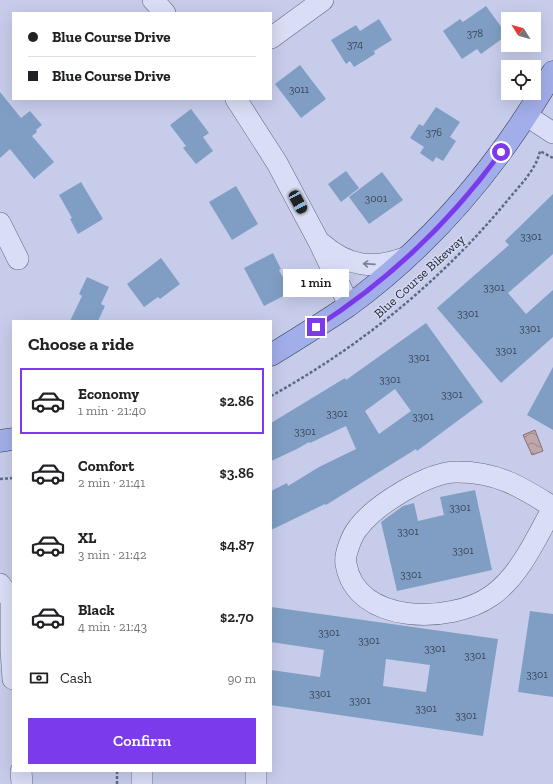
<!DOCTYPE html>
<meta charset="utf-8">
<style>
body{margin:0;font-family:"Zilla Slab",serif;background:#f2f2f2;color:#202124;height:100vh;display:flex;flex-direction:column;font-size:15px;white-space:nowrap}
*{box-sizing:border-box;margin:0}
p{font-size:13px;color:#757577}
.icon{flex:none;width:22px;height:22px;fill:none;stroke:currentColor;stroke-width:2;stroke-linecap:round;stroke-linejoin:round}
.map{position:relative;flex:1;overflow:hidden}
.panel{position:absolute;left:12px;top:320px;width:260px;height:452px;display:flex;flex-direction:column;background:#fff;border-radius:0px;box-shadow:0 4px 16px #0002}
.panel>*{flex:none}
.top-card{position:absolute;left:12px;top:12px;width:260px;height:88px;border-radius:0px;box-shadow:0 4px 16px #0002;display:grid;align-content:center;height:88px;padding:0 16px;background:#fff}
.needle{width:26px;rotate:307deg}
.controls{position:absolute;left:501px;top:12px;display:grid;gap:8px}
.controls a{display:grid;place-items:center;width:40px;height:40px;border-radius:0px;background:#fff;box-shadow:0 4px 16px #0002;font-size:20px}
.end{position:absolute;width:18px;height:18px;margin:-9px;border:5px solid #7c3aed;background:#fff;box-shadow:0 0 0 2px #fff}
.from{border-radius:50%}
.bubble{position:absolute;height:28px;border-radius:0px;background:#fff;box-shadow:0 4px 16px #0002;font-size:13px;font-weight:600;line-height:28px;text-align:center}
.car{position:absolute;width:12px;height:24px;margin:-12px -6px;border-radius:5px;box-shadow:0 0 3px 1px #0007;background:linear-gradient(#222 24%,#8ab4d8 0 40%,#222 0 76%,#8ab4d8 0 86%,#222 0)}
.top-card b{display:flex;align-items:center;gap:14px;height:38px;font-size:15px}
.top-card b+b{border-top:1px solid #e0e0e0}
.top-card i{width:10px;height:10px;background:#202124}
ul{padding:0;list-style:none}
li{display:flex;align-items:center;gap:12px;height:66px;margin:0 8px 6px;padding:0 8px;border:2px solid transparent;border-radius:0px}
li div{flex:1}
li b{display:block;font-size:15px}
li em{font-style:normal;font-weight:600}
li.current{border-color:#7c3aed}
li>.icon{width:36px;height:36px;stroke-width:1.5}
h2{padding:0 16px;font-size:18px;line-height:48px}
.pay{display:flex;align-items:center;gap:10px;height:44px;padding:0 16px;font-size:15px}
.pay p{margin-inline-start:auto}
.action{display:flex;gap:8px;margin-top:auto;padding:8px 16px}
.action a{flex:1;height:46px;border-radius:0px;background:#7c3aed;color:#fff;font-size:16px;font-weight:600;line-height:46px;text-align:center}
.map>svg:first-child{display:block}
</style>
<div class="map">
<svg width="553" height="784" viewBox="0 0 553 784">
<defs>
<pattern id="water-waves" width="16" height="10" patternUnits="userSpaceOnUse"><rect width="16" height="10" fill="#bea7ab"/><path d="M0 5q4-4 8 0t8 0" fill="none" stroke="#9a888c"/></pattern>
</defs>
<rect width="100%" height="100%" fill="#c6ccea"/>
<path fill="url(#water-waves)" stroke="#8b6f72" d="M535 430 543 451 532 455 523 435Z"/>
<path fill="#809ec4" fill-rule="evenodd" d="M486 6 507 35 481 54 477 49 462 59 443 31 460 19 463 22Z
M379 19 392 40 374 51 375 54 354 67 350 61 346 64 331 40 356 25 360 31Z
M300 65 326 99 301 118 275 84Z
M0 92 21 118 30 111 42 125 36 130 37 132 32 136 54 162 34 179 10 149 0 158Z
M436 107 460 122 450 137 456 141 443 161 436 157 433 162 420 153 424 147 410 138 419 124 423 126Z
M191 109 209 133 203 137 213 151 196 164 183 148 186 146 170 125Z
M346 171 359 188 341 202 328 184Z
M382 172 403 200 369 224 349 197Z
M81 182 103 219 78 234 70 219 72 218 59 195Z
M236 186 258 224 232 240 209 202Z
M553 194V254L508 293 526 314 553 290V337L501 383 437 308 509 245 505 241Z
M273 253 281 269 279 270 291 292 264 306 244 268Z
M161 258 180 284 160 299 158 297 144 307 127 284Z
M87 277 109 287 101 304 105 306 98 321H70L82 296 79 294Z
M426 323 483 402 417 451 416 449 326 505 325 504 271 530V491L287 483 288 486 319 467 356 449 346 426 310 443 309 442 297 449 271 461V423L345 378 346 380ZM395 389 411 411 379 434 365 411Z
M553 367V430L527 415Z
M475 490 492 570 397 591 381 522 403 506 414 503 418 521 444 515 440 497Z
M271 607 498 639 483 736 271 705V670L320 677 324 650 271 642ZM386 659 430 665 426 692 383 686Z
M530 611 553 614V697L518 692Z"/>
<g fill="none" stroke-linecap="round" stroke-linejoin="round">
<g stroke="#5e6a83" stroke-width="22">
<path id="minor" d="M153 0 165 13
M271 38 323 0
M236 99 277 163 319 242 349 305
M527 116 553 133
M0 223 18 259
M321 243C348 267 374 270 407 257
M553 507C521 487 498 472 458 472 429 471 375 505 358 528 352 535 344 555 346 564 356 625 451 624 491 596 520 576 536 538 553 508
M0 584 11 600V650L13 679
M21 771 22 784
M142 771V784
M256 771V784"/>
</g>
<g stroke="#323e52" stroke-width="23">
<path id="major" d="M271 355C297 339 323 323 348 306 433 244 501 162 553 72
M0 441 13 439"/>
</g>
<path stroke="#5e6a83" stroke-width="2.5" stroke-dasharray="3 2" stroke-linecap="butt" d="M271 396C361 346 441 281 507 201 520 185 536 170 540 151L553 158
M0 479 13 478
M117 771V784"/>
<use href="#minor" stroke="#d9ddf5" stroke-width="21"/>
<use href="#major" stroke="#a2aee9" stroke-width="22"/>
</g>
<defs><path id="oneway-shaft" d="M-6 0H5M1.5-3L5.5 0L1.5 3" fill="none" stroke-width="1.6" stroke-linecap="round" stroke-linejoin="round"/></defs>
<use stroke="#7c8295" href="#oneway-shaft" transform="translate(369 264) rotate(-176)"/>
<g fill="none" stroke-linecap="round" stroke-linejoin="round">
<path stroke="#7c3aed" stroke-width="5" d="M316 327C388 281 451 221 501 152"/>
</g>
<g text-anchor="middle" stroke-width="3" stroke-linejoin="round" paint-order="stroke">
<g font-size="11" fill="#384659">
<text x="475" y="37">378</text>
<text x="355" y="48">374</text>
<text x="299" y="93">3011</text>
<text x="434" y="136">376</text>
<text x="376" y="202">3001</text>
<text x="531" y="240">3301</text>
<text x="494" y="291">3301</text>
<text x="468" y="317">3301</text>
<text x="530" y="332">3301</text>
<text x="506" y="354">3301</text>
<text x="419" y="361">3301</text>
<text x="390" y="383">3301</text>
<text x="452" y="398">3301</text>
<text x="337" y="417">3301</text>
<text x="423" y="420">3301</text>
<text x="305" y="435">3301</text>
<text x="460" y="511">3301</text>
<text x="408" y="535">3301</text>
<text x="463" y="554">3301</text>
<text x="411" y="578">3301</text>
<text x="329" y="636">3301</text>
<text x="369" y="644">3301</text>
<text x="435" y="652">3301</text>
<text x="475" y="659">3301</text>
<text x="537" y="678">3301</text>
<text x="320" y="697">3301</text>
<text x="360" y="704">3301</text>
<text x="426" y="712">3301</text>
<text x="466" y="719">3301</text>
</g>
<g font-size="13" fill="#202835" stroke="#d5d9f2">
<text transform="translate(419 276) rotate(-42)" y="5">Blue Course Bikeway</text>
</g>
</g>
</svg>
<div class="controls">
<a><svg class="needle" viewBox="-14 -14 28 28"><path d="M0-13l5 13h-10z" fill="#e53935"/><path d="M0 13l5-13h-10z" fill="#757577"/></svg></a>
<a><svg class="icon" aria-label="locate" viewBox="0 0 24 24"><circle cx="12" cy="12" r="6"/><path d="M12 2v4M12 18v4M2 12h4M18 12h4"/></svg></a>
</div>
<i class="end from" style="left:501px;top:152px"></i>
<i class="end" style="left:316px;top:327px"></i>
<div class="bubble" style="left:283px;top:269px;width:66px">1 min</div>
<i class="car" style="left:298px;top:202px;rotate:152deg"></i>
<div class="top-card">
<b><i class="from"></i>Blue Course Drive</b>
<b><i></i>Blue Course Drive</b>
</div>
<section class="panel">
<h2>Choose a ride</h2>
<ul>
<li class="current"><svg class="icon" aria-label="car" viewBox="0 0 24 24"><path d="M5 17H2v-5l4-1 3-4h7l3 4 3 1v5h-3M9 17h6M6 11h13"/><circle cx="7" cy="17" r="2"/><circle cx="17" cy="17" r="2"/></svg><div><b>Economy</b><p>1 min · 21:40</p></div><em>$2.86</em></li>
<li><svg class="icon" aria-label="car" viewBox="0 0 24 24"><path d="M5 17H2v-5l4-1 3-4h7l3 4 3 1v5h-3M9 17h6M6 11h13"/><circle cx="7" cy="17" r="2"/><circle cx="17" cy="17" r="2"/></svg><div><b>Comfort</b><p>2 min · 21:41</p></div><em>$3.86</em></li>
<li><svg class="icon" aria-label="car" viewBox="0 0 24 24"><path d="M5 17H2v-5l4-1 3-4h7l3 4 3 1v5h-3M9 17h6M6 11h13"/><circle cx="7" cy="17" r="2"/><circle cx="17" cy="17" r="2"/></svg><div><b>XL</b><p>3 min · 21:42</p></div><em>$4.87</em></li>
<li><svg class="icon" aria-label="car" viewBox="0 0 24 24"><path d="M5 17H2v-5l4-1 3-4h7l3 4 3 1v5h-3M9 17h6M6 11h13"/><circle cx="7" cy="17" r="2"/><circle cx="17" cy="17" r="2"/></svg><div><b>Black</b><p>4 min · 21:43</p></div><em>$2.70</em></li>
</ul>
<div class="pay"><svg class="icon" aria-label="cash" viewBox="0 0 24 24"><path d="M3 7h18v10H3z"/><circle cx="12" cy="12" r="2"/></svg>Cash<p>90 m</p></div>
<div class="action"><a>Confirm</a></div>
</section>
</div>
